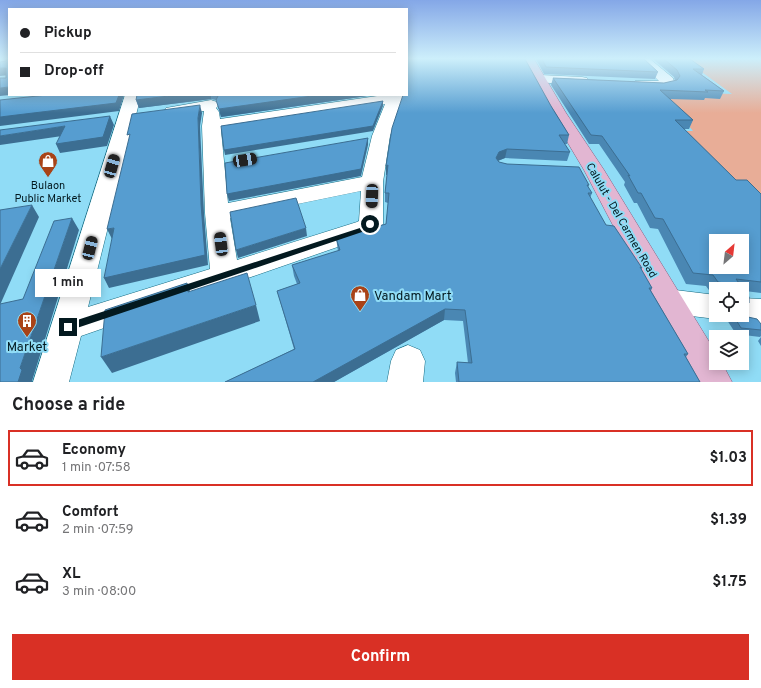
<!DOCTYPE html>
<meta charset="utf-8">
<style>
body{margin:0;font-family:Overpass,sans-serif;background:#f6f6f6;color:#202124;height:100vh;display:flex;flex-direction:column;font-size:15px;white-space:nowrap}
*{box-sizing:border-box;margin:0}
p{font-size:13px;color:#757577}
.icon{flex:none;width:22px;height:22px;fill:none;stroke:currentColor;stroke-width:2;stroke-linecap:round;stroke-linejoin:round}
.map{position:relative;height:382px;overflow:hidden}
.side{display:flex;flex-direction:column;background:#fff;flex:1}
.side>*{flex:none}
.banner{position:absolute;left:8px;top:8px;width:400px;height:88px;border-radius:0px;box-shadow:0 2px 10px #0003;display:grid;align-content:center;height:88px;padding:0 12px;background:#fff}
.needle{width:26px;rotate:28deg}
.controls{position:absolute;left:709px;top:234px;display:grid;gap:8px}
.controls a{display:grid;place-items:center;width:40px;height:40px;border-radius:0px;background:#fff;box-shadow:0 2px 10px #0003;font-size:20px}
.end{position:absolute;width:18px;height:18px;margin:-9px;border:5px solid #03191f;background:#fff;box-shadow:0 0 0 2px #fff}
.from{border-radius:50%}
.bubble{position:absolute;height:28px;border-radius:0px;background:#fff;box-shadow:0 2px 10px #0003;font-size:13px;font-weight:700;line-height:28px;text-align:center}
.car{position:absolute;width:12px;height:24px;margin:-12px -6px;border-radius:5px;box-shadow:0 0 3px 1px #0007;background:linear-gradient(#222 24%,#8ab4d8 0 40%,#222 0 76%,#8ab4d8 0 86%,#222 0)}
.banner b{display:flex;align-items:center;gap:14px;height:38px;font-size:15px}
.banner b+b{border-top:1px solid #e0e0e0}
.banner i{width:10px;height:10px;background:#202124}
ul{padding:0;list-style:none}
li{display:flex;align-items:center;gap:12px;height:56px;margin:0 8px 6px;padding:0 4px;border:2px solid transparent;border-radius:0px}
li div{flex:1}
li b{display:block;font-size:15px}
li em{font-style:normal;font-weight:700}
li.on{border-color:#d93025}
li>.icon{width:36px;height:36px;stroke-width:1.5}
h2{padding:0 12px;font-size:18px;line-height:48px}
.primary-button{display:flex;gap:8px;margin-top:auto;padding:8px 12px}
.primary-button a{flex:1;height:46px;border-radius:0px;background:#d93025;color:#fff;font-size:16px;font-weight:700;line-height:46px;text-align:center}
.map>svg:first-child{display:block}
</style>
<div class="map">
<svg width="761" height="382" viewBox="0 0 761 382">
<rect width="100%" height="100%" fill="#90dcf6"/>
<path fill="#e8ad97" d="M684 59H761V206L685 131H693L684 120 652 91 732 94Z"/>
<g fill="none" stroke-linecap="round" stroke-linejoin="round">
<g stroke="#156a81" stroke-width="1">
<path id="minor" d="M636 59H650L673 78 675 84 673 87 661 89 635 87 633 84 635 81H659Z
M540 75 582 77 587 78 589 81 587 84 582 85 535 82 533 79 535 76Z
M125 95H141L88 307 210 269 205 213 202 126 204 111 172 116 166 114 164 111 166 108 211 100 217 102 219 105 216 108 219 112 220 119 384 95H402L403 98 390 136 383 182V224L375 234 81 336 69 382H33ZM385 104 372 136 362 177 228 203 221 130ZM361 191 359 221 357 222 237 260 230 218Z
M667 289 716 295V315H727L716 319 667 313 656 309 652 301 656 293Z
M742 298 761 299V325L742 322 731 319 729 315H742Z
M408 345 420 350 425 361 423 382H387L391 361 396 350Z"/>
</g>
<g stroke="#876080" stroke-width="1">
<path id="major" d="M522 59H534L566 113 604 170 716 353V363H722L732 382H695L584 170 550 113Z"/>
</g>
<use href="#minor" fill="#fff" fill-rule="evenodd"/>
<use href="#major" fill="#e2b6d2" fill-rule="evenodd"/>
</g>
<path fill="#4a87b3" d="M536 59H644L658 72 655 79 544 74Z
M653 59H690L704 69 702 75 724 91 720 99 705 98 704 100 669 99 693 120 689 129H684L736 180 761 194V293L745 291 749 303 742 312V289H716V294L711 293 706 286 686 284 658 229 650 228 637 203H634L624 185 625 182 599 144H589L551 85 553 78 664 83 675 81 674 77Z
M137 95H374L221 117 216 100 211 99 139 108 136 100Z
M551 106 569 135 567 144H564L570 152 567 161 505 158 498 161 499 162 589 185 588 187 592 193 590 198 606 225 642 268 641 270 652 288 651 291 688 354 686 357 700 382H456L455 373 457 362 468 363 463 321 444 320 334 382H225L294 349 280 301 277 291 297 284 294 276 292 265 338 251 336 238 386 224 388 203 385 202V193L387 175H386V166Z
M727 315H739L761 324V336L760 337 736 334 725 317Z
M761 337V346L758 341Z"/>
<path fill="#3c6e92" d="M0 68H6L9 75 0 76Z
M9 87V95L0 96V88Z
M119 95H124L119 111 0 126V117Z
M177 95H211V99L139 108 136 100Z
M319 95H374L221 117 219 109Z
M383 101V106L373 131 225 155 224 150Z
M200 105 202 113 200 126 204 213 208 265 109 288 104 278 201 204 198 118Z
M110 116 114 125 107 146 60 153 56 144Z
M65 126 69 135 0 145V136Z
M368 138V145L361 176 229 201 227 194Z
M507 149 505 158 497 161 496 158 499 152Z
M388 165V174L386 175V166Z
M32 205 39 217 0 305V269Z
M72 218 79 230 32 381V382H18L20 368Z
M114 228 119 237 112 239 107 229Z
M306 228 307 236 238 258 236 250Z
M187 283 193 299 188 292Z
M256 305 260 321 112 373 101 357Z
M445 309 444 320 334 382H313Z"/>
<path fill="#569dd0" stroke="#3c6e92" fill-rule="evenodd" d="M6 59H9V87L0 88V78H6V68H0V62L6 61Z
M407 59H525L551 106 569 135H559L570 152 507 149 499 152 496 158 499 162 507 164 579 167 589 185H587L592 193H588L606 225 614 226 642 268 640 267 652 288H649L688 354H684L700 382H459L457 362 472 363 465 310 445 309 313 382H225L295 349 277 291 300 283 292 265 340 250 336 238 386 224 389 193H385L388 165 386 166 392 128 403 95H407Z
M542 59H644L658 72 546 67Z
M664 59H690L704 69H693L724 91 705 90 708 92 660 90 693 120H675L736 180H747L761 194V282L736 279 749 297V303H742V289H725L724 283 718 282 713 275 693 273 663 219 655 218 641 193H638L628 175 630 176 602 136 591 135 553 78 664 83 677 80 680 76 677 70ZM716 241H742V267H716Z
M47 95H119L116 103 0 117V100Z
M137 95H177L136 100Z
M217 95H319L219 109 216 100 218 96Z
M383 101 373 126 224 150 221 126Z
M200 105 198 118 201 204 205 255 104 278 114 228 107 229 130 134 127 135 132 114Z
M110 116 103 137 56 144 65 126 0 136V130Z
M368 138 361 169 227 194 225 163Z
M296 198 306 228 236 250 230 212Z
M32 205 0 269V210Z
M72 218 20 368 22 370 18 382H0V304L23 299 54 221Z
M247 273 256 305 101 357 105 310 187 283 188 292Z
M733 315H739L757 319 761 324V330L741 328Z"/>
<linearGradient id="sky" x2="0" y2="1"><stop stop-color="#84a7e7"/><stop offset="0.52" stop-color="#cdeffb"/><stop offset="1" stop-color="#cdeffb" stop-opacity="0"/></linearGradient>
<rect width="761" height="113" fill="url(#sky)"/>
<path fill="#03191f" d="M370 221 374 224 368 230 68 331 65 330 63 327 65 325 68 323 363 227Z"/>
<defs>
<g id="shop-pin" transform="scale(1)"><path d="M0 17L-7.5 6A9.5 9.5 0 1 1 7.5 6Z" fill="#a94317" stroke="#90dcf6"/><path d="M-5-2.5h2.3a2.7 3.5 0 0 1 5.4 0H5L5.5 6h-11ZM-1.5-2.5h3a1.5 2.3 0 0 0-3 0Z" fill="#fff"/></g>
<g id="building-pin" transform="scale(1)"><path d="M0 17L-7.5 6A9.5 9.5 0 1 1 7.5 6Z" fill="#a94317" stroke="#90dcf6"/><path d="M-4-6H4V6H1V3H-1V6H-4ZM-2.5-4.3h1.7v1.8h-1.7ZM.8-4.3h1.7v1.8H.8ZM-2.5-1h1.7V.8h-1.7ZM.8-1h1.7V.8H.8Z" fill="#fff"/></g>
</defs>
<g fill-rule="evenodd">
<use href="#shop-pin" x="48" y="161"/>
<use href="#shop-pin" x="360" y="295"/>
<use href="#building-pin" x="27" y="321"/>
</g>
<g text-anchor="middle" stroke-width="4" stroke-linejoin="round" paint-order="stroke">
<g font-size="11" fill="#03191f" stroke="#90dcf6">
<text x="48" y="189">Bulaon<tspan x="48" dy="13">Public Market</tspan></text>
</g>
<g font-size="11" fill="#03191f" stroke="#90dcf6">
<text transform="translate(622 220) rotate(60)" y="4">Calulut - Del Carmen Road</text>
</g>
<g font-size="13" fill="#03191f" stroke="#90dcf6" text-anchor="start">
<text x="374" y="300">Vandam Mart</text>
<text x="27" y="351" text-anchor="middle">Market</text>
</g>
</g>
</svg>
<div class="controls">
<a><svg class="needle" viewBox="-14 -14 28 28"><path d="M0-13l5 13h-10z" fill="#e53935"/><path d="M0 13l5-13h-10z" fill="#757577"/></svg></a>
<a><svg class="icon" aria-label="locate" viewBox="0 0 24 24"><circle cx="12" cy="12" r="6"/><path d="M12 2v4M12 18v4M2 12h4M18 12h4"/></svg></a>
<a><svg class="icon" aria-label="layers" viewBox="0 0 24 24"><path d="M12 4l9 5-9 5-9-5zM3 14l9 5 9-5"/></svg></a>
</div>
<i class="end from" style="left:370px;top:224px"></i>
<i class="end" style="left:68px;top:327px"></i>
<div class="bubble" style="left:35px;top:269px;width:66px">1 min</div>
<i class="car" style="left:245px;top:160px;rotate:80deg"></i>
<i class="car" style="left:112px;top:166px;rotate:16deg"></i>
<i class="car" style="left:372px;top:196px;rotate:182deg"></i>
<i class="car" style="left:221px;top:244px;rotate:353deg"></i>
<i class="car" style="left:90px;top:248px;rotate:14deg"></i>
<div class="banner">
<b><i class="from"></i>Pickup</b>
<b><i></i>Drop-off</b>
</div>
</div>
<section class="side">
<h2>Choose a ride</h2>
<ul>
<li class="on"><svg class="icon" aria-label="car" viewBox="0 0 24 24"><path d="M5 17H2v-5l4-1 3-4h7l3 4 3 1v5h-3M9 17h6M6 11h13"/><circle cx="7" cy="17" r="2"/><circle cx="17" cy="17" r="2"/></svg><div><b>Economy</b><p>1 min · 07:58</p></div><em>$1.03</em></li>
<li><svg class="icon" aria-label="car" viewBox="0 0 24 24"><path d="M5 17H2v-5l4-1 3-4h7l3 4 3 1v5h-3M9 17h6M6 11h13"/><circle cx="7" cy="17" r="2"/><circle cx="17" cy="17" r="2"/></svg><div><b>Comfort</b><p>2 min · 07:59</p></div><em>$1.39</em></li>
<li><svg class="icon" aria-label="car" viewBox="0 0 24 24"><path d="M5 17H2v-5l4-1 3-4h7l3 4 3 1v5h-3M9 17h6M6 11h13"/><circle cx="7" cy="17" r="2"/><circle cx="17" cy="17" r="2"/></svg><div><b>XL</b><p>3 min · 08:00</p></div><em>$1.75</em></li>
</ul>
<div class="primary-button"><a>Confirm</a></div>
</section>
